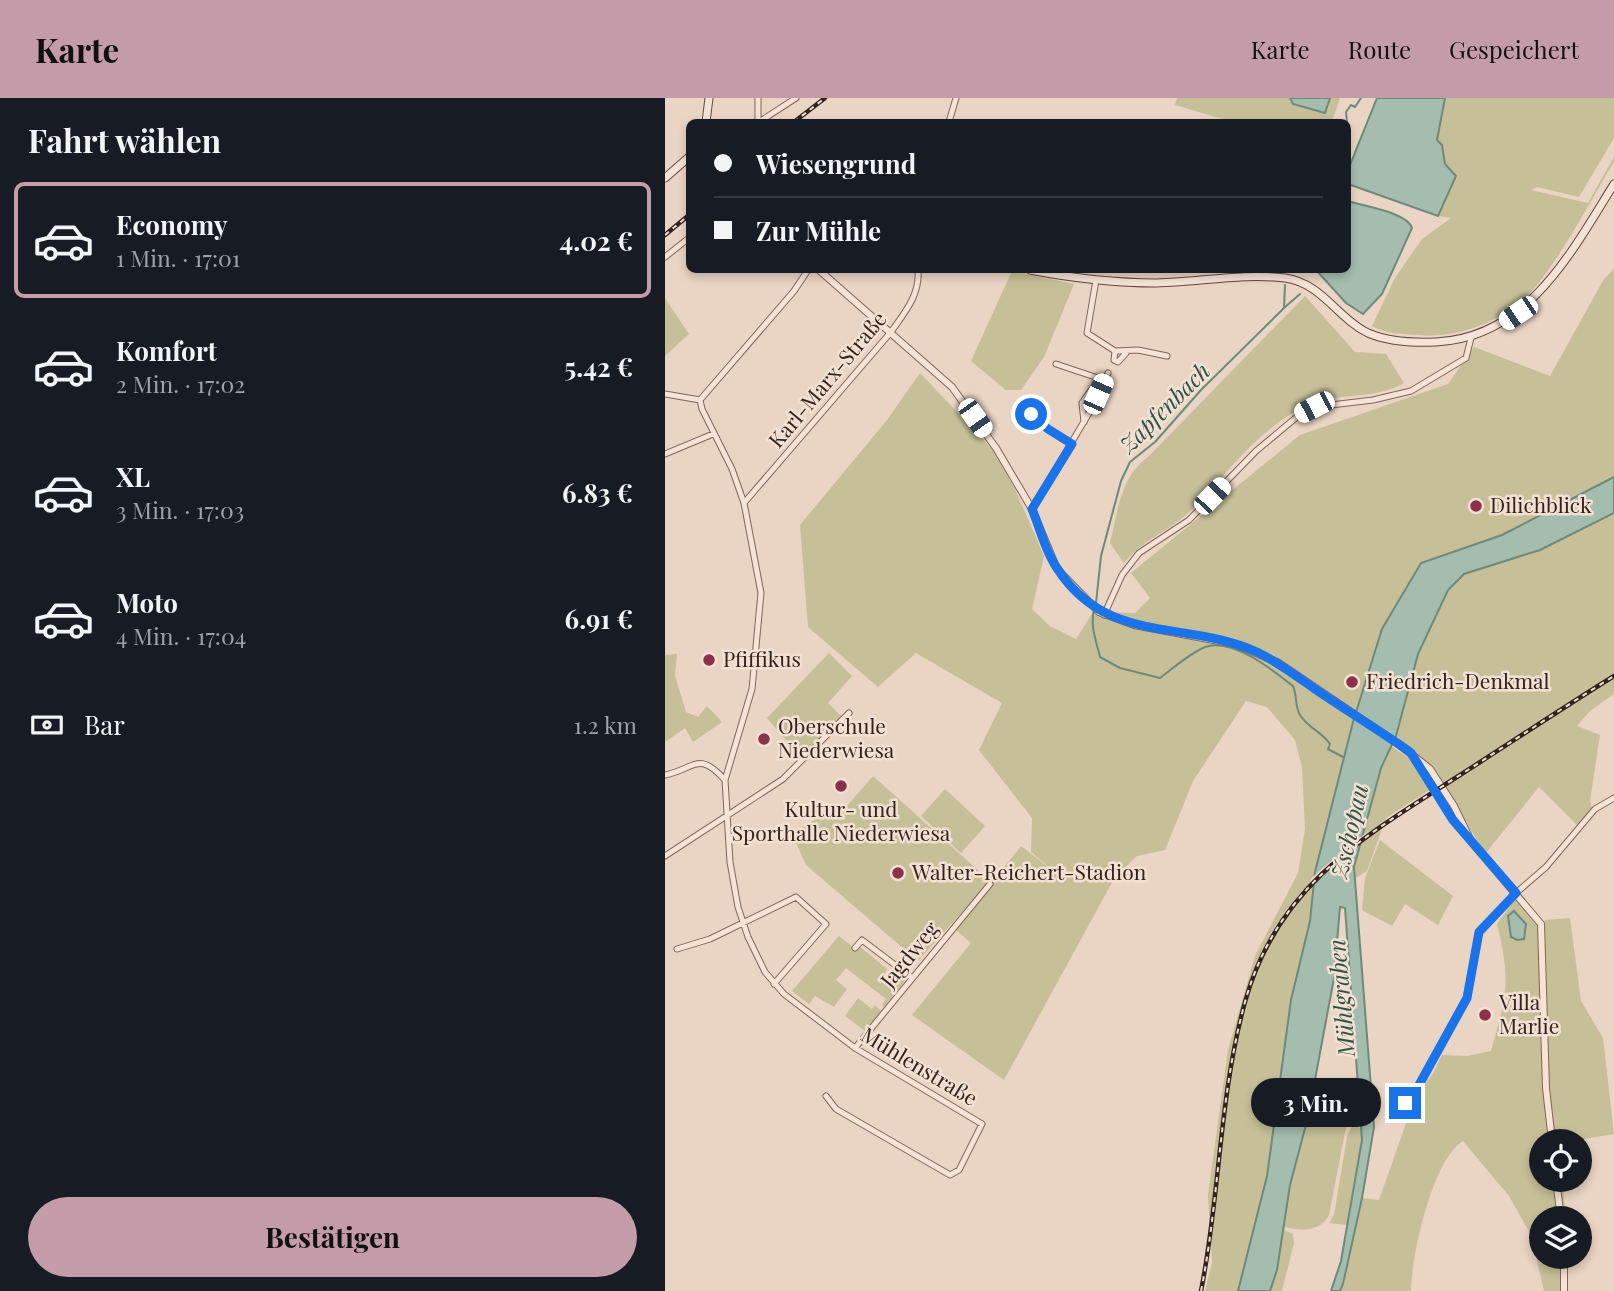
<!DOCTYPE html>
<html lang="de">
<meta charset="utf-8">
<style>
body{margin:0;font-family:"Playfair Display",serif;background:#20242c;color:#f1f3f6;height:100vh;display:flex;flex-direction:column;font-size:26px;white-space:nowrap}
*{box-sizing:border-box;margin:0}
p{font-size:23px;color:#9ea1a6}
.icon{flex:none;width:38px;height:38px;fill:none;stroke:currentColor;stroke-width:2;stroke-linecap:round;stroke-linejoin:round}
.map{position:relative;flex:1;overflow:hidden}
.details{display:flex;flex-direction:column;background:#171b24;width:665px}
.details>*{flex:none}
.top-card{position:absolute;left:21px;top:21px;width:665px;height:154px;border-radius:10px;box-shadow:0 4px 10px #0003;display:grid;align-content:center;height:154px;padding:0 28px;background:#171b24}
.buttons{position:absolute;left:864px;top:1031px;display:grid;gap:14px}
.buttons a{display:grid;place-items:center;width:63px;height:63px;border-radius:50%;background:#171b24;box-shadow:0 4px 10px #0003;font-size:35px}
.end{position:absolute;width:32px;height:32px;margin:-16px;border:9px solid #1a73e8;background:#fff;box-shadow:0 0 0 4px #fff}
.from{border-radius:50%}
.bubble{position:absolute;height:49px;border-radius:24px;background:#171b24;box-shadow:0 4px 10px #0003;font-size:23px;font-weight:700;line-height:49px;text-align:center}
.car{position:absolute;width:21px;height:42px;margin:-21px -10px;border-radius:9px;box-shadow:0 0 5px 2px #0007;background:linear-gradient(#fff 24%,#345 0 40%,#fff 0 76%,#345 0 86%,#fff 0)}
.top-card b{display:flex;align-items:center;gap:24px;height:66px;font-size:26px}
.top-card b+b{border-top:2px solid #363941}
.top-card i{width:18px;height:18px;background:#f1f3f6}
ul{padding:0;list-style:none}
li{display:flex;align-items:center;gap:21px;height:116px;margin:0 14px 10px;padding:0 14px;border:4px solid transparent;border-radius:10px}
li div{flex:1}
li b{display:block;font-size:26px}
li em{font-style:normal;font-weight:700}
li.active{border-color:#c49ca9}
li>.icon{width:63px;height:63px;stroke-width:1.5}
h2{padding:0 28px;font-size:32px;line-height:84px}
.pay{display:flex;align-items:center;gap:18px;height:77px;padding:0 28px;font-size:26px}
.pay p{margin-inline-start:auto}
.button{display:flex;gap:14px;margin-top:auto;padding:14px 28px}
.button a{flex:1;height:80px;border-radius:42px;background:#c49ca9;color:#111;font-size:28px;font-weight:700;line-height:80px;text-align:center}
header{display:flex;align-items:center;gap:42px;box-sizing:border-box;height:98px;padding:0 35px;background:#c49ca9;color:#111}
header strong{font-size:33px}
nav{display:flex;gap:38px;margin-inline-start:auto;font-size:24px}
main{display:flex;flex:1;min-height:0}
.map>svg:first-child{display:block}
</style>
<header>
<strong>Karte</strong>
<nav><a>Karte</a><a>Route</a><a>Gespeichert</a></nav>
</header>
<main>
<section class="details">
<h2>Fahrt wählen</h2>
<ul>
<li class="active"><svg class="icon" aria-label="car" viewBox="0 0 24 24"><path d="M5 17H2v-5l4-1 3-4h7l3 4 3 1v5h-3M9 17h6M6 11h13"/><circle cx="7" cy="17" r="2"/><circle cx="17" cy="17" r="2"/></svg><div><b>Economy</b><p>1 Min. · 17:01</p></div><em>4.02 €</em></li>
<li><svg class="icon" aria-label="car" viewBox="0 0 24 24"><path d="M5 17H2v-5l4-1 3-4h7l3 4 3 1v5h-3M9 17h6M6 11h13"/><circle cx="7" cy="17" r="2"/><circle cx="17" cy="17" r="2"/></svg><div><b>Komfort</b><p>2 Min. · 17:02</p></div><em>5.42 €</em></li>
<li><svg class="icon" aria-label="car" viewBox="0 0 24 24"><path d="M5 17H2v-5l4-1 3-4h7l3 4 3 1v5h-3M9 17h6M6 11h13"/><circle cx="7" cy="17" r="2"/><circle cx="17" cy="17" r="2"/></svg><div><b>XL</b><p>3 Min. · 17:03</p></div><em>6.83 €</em></li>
<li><svg class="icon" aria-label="car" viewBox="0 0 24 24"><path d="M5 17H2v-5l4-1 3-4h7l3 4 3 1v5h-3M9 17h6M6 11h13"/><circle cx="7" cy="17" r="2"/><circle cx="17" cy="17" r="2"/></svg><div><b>Moto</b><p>4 Min. · 17:04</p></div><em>6.91 €</em></li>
</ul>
<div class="pay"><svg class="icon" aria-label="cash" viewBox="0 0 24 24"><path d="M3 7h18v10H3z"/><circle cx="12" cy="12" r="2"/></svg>Bar<p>1.2 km</p></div>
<div class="button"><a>Bestätigen</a></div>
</section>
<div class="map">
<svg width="949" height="1193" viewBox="0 0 949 1193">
<rect width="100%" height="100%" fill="#ead4c3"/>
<path fill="#c7bf98" d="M512 0H625L628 6 660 15 665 0H675L667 24H568L510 7Z
M780 0H949V40L914 99 872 89 866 92 923 105 949 59V64C926 101 885 182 853 206 825 228 788 240 753 237 737 236 721 236 707 228L730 180 757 141 786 120 773 118 791 76 780 66 777 48 772 42Z
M949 171V379L837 437 756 465 717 531 688 624 650 774 645 823 626 902 602 1078 573 1193H540L547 1165 543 1097 563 952 590 858 633 775 640 731 637 669 630 642 602 609 581 603 528 683 500 752 472 758 450 779 339 982 247 917 306 845 290 831 356 748 391 775 366 754 367 720 314 652 337 605 251 555 213 589 143 529 135 427 222 322 255 275 328 352 349 389 379 458 367 511 385 528 411 541 428 514 470 515 485 500 466 475 635 337 783 286 809 249 885 278 939 181Z
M347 173 409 186 379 259 356 292H341L306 263Z
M640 198 690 254 721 256 739 285C710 302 676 294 646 306 594 327 561 379 522 416 502 434 476 443 459 465L445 445C453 414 455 379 483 359Z
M0 200 24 236 0 258Z
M949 415V596L925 613 912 628 935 637 925 703 927 710 913 728 874 689 820 756 773 676 731 638 753 556 783 491 799 476 875 452Z
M164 555 187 578 163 605 177 619 137 661 102 620Z
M12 556 10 578 21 614 33 619 42 608 57 624 28 644 20 630 0 644V557Z
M726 648 750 664 766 691 721 720 702 773 689 781V769L716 670Z
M208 678 325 783 253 863 141 767 127 736 172 707 181 709Z
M280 691 320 728 296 755 256 718Z
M715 742 788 798 773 827 740 806 727 828 697 812 700 780Z
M851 800 874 829 881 822 905 820 916 903 938 940 949 1036 907 1043H877V1082H898L900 1120H877V1158L903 1159V1193H879L866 1137 844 1098 798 1043C767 1062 747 1157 746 1193H675L697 1100 714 1102 751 997 768 976 777 957 802 958 826 953C842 897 846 883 832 826Z
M174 838 190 851 194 848 222 871 220 876 234 884 239 878 228 868 243 879 219 909 217 907 221 901 181 870 171 882 182 891 169 909 150 898 144 906 127 893Z
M193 900 207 911 210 907 216 913 200 933 180 918Z
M643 1019 682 1024 664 1117C655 1134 636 1133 619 1129L625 1087Z
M688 1025 697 1032V1042L683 1127 664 1125 669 1117 682 1039Z
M619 1132 628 1136 629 1145 617 1193H605Z"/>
<path fill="#a5bdaf" stroke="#6d8a7b" stroke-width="2" d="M625 0H665L660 15 628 6Z
M712 0H780L772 42 777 47 780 66 791 78 773 118 683 86V72Z
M683 103C697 108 742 114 747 130L717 196 698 216 681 205 651 172H682Z
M949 379V415L875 452 799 476 783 492 753 556 731 638 716 670 689 769 709 1029 697 1100 678 1186 675 1193H666L676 1163 697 1042 680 810 675 809 669 880 643 1019 625 1087 612 1172 605 1193H573L602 1078 626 902 645 823 650 774 688 624 717 531 756 465 837 437Z
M849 813 861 826 859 841 852 842 846 839 843 818Z"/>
<path fill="#ead4c3" d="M702 734 700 741 645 789 646 781 653 774Z"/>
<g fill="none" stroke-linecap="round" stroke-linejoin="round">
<path stroke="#6d8a7b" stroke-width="2" d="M682 24 681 14 686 7 690 9 696 0
M682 37 685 47 682 49
M620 209 635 196
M431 505 436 458 456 383 465 364 490 344 536 292 619 210 620 187
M429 511C425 529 431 542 435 559L455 570 495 580C508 570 524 556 540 549 567 539 609 573 628 588 632 597 630 609 635 617 643 630 656 633 665 646L663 651 678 659
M643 1017 697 1022"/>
<g stroke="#82655b" stroke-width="7">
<path id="minor" d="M93 0V24
M94 24 131 0
M284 24 291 0
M0 159 24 140
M143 172 129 193 35 302 37 311 67 371 79 405 96 495 87 591 60 682 65 764 73 809 83 839 100 874 119 896 190 950 317 1026 294 1072 285 1077 171 1011 161 998
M431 182 422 235 450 253 449 262 453 264 461 255
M450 253 473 252 502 258
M391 266 439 282
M0 296 35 302
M366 316 383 331 407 346
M419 324 417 305 434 281
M0 356 48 336
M79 405 226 234C240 214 255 197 253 172
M367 411 427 310 443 275
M439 517 457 477 474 455 524 422 591 353 633 318 649 309 708 302 746 293 801 260 806 240
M0 677C30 671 33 652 60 682
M0 758 118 681 184 615
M190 850 197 842 246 879
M12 851 45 841 131 799 161 826 109 886
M190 950 325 786
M740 1005 749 996 802 900 814 834 851 795 881 769 930 711 949 700"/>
</g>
<g stroke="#82655b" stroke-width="8">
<path id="tertiary" d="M154 172 287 289 331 350 367 411 392 471 434 514 469 527 570 546 614 565 735 647 765 671 789 708 805 741
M750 661 788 722 876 826 881 990 887 1043
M891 1082 896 1120
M899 1193V1158"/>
</g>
<g stroke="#64473f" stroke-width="9">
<path id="secondary" d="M41 24 44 0
M0 80 24 59
M365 172C407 180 450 185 492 185 534 184 579 175 620 180 657 185 672 220 703 235 724 244 748 245 771 244 862 240 906 155 949 86"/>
</g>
<use href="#minor" stroke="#f5e3d5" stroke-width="5"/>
<use href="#tertiary" stroke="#f5e3d5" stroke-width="6"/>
<use href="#secondary" stroke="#f5e3d5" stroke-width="7"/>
<g stroke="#33231e" stroke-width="4.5">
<path id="rail" d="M129 24 160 0
M0 137 24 117
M536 1193C555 1098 554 998 580 904 612 788 698 739 792 679 845 645 896 611 949 578"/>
</g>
<use href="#rail" stroke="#f2e0d2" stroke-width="2" stroke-dasharray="5" stroke-linecap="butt"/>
</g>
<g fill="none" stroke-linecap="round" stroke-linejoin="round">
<path stroke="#1a73e8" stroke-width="9" d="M366 316 383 331 407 346 367 411C375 430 380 453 392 470 442 548 519 521 592 554 613 564 631 578 650 591 678 610 707 628 735 647L746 655 788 722 851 795 814 834 802 900 749 996 740 1005"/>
</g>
<g fill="#8c314a" stroke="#f2e0d2" stroke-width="2.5">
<circle cx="811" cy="408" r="7"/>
<circle cx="44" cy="562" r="7"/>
<circle cx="687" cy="584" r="7"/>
<circle cx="99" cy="641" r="7"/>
<circle cx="176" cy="688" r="7"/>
<circle cx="233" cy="775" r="7"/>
<circle cx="820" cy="917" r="7"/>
</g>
<g text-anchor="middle" stroke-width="5" stroke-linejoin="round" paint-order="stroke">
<g font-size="21" fill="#33231e" stroke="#f2e0d2">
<text transform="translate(163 282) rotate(-50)" y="7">Karl-Marx-Straße</text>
<text transform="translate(245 857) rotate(-51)" y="7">Jagdweg</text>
<text transform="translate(254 969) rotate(31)" y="7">Mühlenstraße</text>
</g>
<g font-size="21" fill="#33231e" stroke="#f2e0d2" text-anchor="start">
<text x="825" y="415">Dilichblick</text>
<text x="58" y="569">Pfiffikus</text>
<text x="701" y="591">Friedrich-Denkmal</text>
<text x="113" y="636">Oberschule<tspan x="113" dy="24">Niederwiesa</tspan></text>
<text x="176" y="719" text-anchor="middle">Kultur- und<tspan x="176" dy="24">Sporthalle Niederwiesa</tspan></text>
<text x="247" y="782">Walter-Reichert-Stadion</text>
<text x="834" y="912">Villa<tspan x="834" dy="24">Marlie</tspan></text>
</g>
<g font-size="23" font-style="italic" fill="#2f5246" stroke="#f2e0d2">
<text transform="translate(500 310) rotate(-45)" y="8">Zapfenbach</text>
<text transform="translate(685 733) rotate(-77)" y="8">Zschopau</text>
<text transform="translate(677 900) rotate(-95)" y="8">Mühlgraben</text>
</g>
</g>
</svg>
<div class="buttons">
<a><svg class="icon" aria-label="locate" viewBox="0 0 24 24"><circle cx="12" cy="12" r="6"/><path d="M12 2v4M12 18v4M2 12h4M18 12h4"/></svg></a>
<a><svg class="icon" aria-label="layers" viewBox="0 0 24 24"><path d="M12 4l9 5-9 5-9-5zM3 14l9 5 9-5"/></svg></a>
</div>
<i class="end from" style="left:366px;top:316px"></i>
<i class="end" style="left:740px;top:1005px"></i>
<div class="bubble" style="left:586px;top:980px;width:130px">3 Min.</div>
<i class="car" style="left:853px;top:215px;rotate:236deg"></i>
<i class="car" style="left:433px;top:296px;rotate:24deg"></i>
<i class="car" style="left:649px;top:309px;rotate:243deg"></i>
<i class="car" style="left:310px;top:320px;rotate:145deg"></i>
<i class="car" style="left:547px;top:398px;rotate:44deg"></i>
<div class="top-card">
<b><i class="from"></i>Wiesengrund</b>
<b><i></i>Zur Mühle</b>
</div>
</div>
</main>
